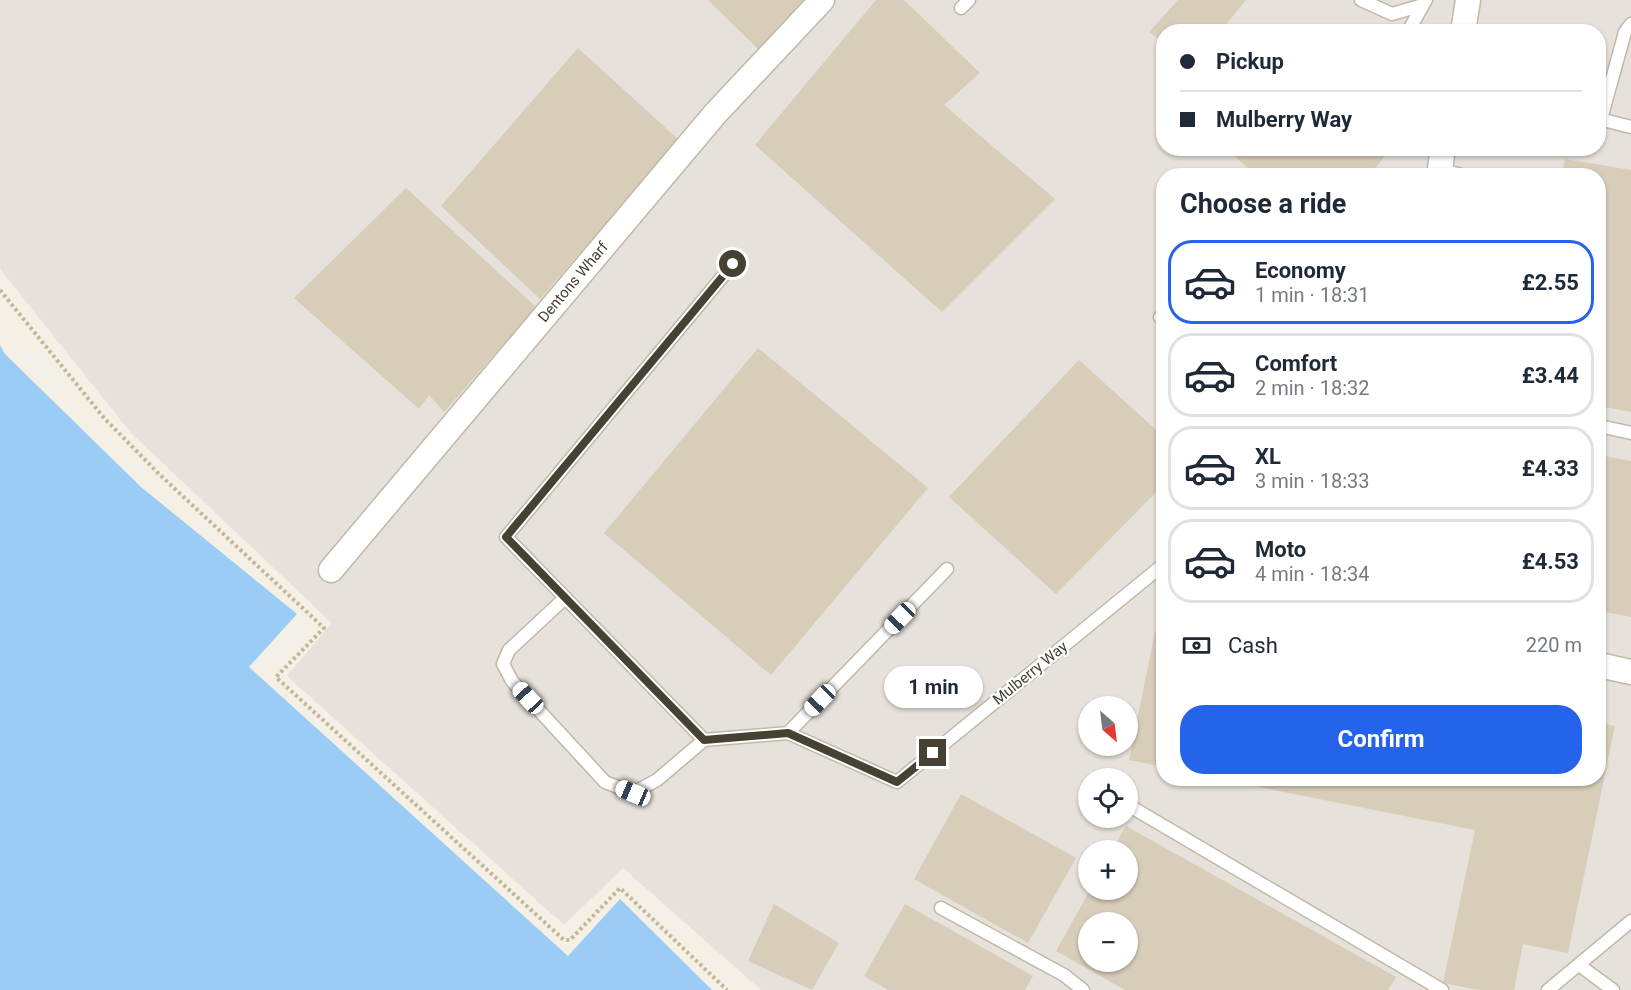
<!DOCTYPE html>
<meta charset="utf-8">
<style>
body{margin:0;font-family:Roboto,sans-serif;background:#f6f6f7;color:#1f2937;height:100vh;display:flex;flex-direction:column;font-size:22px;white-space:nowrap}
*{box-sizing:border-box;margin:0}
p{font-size:20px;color:#747a83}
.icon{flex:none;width:33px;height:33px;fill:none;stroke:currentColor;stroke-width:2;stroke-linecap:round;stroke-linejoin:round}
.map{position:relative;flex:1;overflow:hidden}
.side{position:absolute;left:1156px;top:168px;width:450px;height:618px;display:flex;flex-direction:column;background:#fff;border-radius:24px;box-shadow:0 2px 4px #0004}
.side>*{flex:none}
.banner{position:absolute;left:1156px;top:24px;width:450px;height:132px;border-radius:24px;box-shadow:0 2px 4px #0004;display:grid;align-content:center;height:132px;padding:0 24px;background:#fff}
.needle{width:39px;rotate:152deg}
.tools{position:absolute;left:1078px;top:696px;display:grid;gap:12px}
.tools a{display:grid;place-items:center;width:60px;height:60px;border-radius:50%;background:#fff;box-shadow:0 2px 4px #0004;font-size:30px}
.end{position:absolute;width:27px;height:27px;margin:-14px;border:8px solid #474134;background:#fff;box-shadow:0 0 0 3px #fff}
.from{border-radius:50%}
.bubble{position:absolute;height:42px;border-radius:21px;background:#fff;box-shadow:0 2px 4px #0004;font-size:20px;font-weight:700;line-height:42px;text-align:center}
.car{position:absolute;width:18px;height:36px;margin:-18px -9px;border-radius:8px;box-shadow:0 0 4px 2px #0007;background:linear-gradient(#fff 24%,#345 0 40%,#fff 0 76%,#345 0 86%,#fff 0)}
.banner b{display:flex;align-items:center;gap:21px;height:57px;font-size:22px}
.banner b+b{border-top:2px solid #e0e1e3}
.banner i{width:15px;height:15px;background:#1f2937}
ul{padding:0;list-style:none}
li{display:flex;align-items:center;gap:18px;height:84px;margin:0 12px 9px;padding:0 12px;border:3px solid #e0e1e3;border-radius:24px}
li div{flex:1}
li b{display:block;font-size:22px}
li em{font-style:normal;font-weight:700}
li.selected{border-color:#2563eb}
li>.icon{width:54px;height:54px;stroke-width:1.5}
h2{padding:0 24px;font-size:27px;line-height:72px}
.pay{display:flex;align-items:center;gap:15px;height:66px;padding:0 24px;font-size:22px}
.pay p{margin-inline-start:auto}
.cta{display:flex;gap:12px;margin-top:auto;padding:12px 24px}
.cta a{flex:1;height:69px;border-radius:24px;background:#2563eb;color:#fff;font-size:24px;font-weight:700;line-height:69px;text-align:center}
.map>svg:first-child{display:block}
</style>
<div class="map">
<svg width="1631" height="990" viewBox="0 0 1631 990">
<rect width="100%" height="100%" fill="#f4f0e5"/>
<path fill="#e6e1da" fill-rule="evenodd" d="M0 0H1631V990H761L623 868 564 925 287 676 332 623 131 433 4 274 0 268ZM1164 32H1599V148H1164ZM1164 176H1599V778H1164ZM1089 706H1128V746H1089ZM1089 778H1128V818H1089ZM1089 850H1128V890H1089ZM1089 922H1128V962H1089Z"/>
<path fill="#9bccf6" d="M0 345 5 354 141 487 297 614 249 667 568 956 620 899 712 990H0Z"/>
<path fill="#d7cdb9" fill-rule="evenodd" d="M708 0H810L761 52Z
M876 0H904L980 73 944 105 1055 199 942 312 755 145Z
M1178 0H1246L1220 32H1164V43L1149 32Z
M578 48 679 140 540 299 441 206Z
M1225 148H1376L1385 156 1369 176H1257Z
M1565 159 1631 170V412L1599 406V176H1562Z
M406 188 536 307 444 412 429 395 419 409 294 298Z
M758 348 928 488 771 675 604 533Z
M1079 360 1164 437V484L1056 594 949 497Z
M1599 455 1631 461V617L1599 611Z
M1155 632 1164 634V767L1129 760Z
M1599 723 1615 726 1568 953 1523 944 1514 990H1479L1443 983 1475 830 1224 780 1599 778Z
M961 794 1076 858 1028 943 914 879Z
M1126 826 1396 977 1388 990H1125L1056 951 1090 890H1128V850H1112ZM1089 922H1128V962H1089Z
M774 904 839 943 812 990 748 961Z
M905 904 1033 976 1025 990H888L864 976Z"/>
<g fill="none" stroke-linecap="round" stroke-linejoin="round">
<g stroke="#c0b9a7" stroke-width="15">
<path id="service" d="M1361 0 1392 14 1423 5 1426 0
M961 8 969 0
M1408 32 1423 5
M1599 119 1631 127
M1601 119 1625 32 1631 24
M1440 169 1464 176
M733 264 506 537 704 740 788 733
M1160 317 1164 321
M1599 426 1631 433
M947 569 788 733 897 782 1164 564
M565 598 509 650 503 664 512 681 605 782 633 793 657 780 704 740
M1128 805 1442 990
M941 908 1064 975 1083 990
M1579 965 1613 990
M1548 990 1631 921"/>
</g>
<g stroke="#c0b9a7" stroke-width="27">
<path id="minor" d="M1463 32 1468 0
M1439 176 1443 148
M331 570 715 114 822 0
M1599 665 1631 672"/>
</g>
<path stroke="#c3b697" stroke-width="4" stroke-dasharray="3 3" stroke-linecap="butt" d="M0 290 104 418 159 474 324 628 276 677 278 679 564 940H570L620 888 727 990"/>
<use href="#service" stroke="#fff" stroke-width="12"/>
<use href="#minor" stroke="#fff" stroke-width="24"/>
</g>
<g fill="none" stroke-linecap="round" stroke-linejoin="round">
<path stroke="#474134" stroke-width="8" d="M733 264 506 537 704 740 788 733 897 782 933 753"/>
</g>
<g text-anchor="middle" stroke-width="4.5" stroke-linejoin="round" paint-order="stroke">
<g font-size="15" fill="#474134" stroke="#fff">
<text transform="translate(573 282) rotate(-50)" y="5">Dentons Wharf</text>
<text transform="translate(1030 673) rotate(-39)" y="5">Mulberry Way</text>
</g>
</g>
</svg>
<div class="tools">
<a><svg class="needle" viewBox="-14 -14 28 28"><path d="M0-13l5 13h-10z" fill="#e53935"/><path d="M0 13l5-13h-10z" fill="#747a83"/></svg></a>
<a><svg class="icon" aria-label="locate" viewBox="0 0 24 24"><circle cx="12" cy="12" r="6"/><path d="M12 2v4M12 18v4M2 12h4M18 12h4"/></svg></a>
<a>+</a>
<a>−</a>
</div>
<i class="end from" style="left:733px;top:264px"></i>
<i class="end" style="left:933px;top:753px"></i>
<div class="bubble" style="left:884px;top:666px;width:99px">1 min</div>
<i class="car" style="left:900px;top:618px;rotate:224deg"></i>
<i class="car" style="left:528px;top:698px;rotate:317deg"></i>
<i class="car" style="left:820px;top:700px;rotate:224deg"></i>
<i class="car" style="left:633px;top:793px;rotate:293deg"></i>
<div class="banner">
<b><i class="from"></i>Pickup</b>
<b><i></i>Mulberry Way</b>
</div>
<section class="side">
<h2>Choose a ride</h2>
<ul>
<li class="selected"><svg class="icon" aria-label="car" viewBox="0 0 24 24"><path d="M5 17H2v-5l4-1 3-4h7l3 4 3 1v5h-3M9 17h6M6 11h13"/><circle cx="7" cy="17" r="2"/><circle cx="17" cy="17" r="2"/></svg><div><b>Economy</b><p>1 min · 18:31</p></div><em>£2.55</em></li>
<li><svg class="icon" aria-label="car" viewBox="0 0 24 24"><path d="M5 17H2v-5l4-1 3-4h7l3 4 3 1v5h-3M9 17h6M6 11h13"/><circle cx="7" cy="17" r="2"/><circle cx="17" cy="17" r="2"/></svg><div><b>Comfort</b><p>2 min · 18:32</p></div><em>£3.44</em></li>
<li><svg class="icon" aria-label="car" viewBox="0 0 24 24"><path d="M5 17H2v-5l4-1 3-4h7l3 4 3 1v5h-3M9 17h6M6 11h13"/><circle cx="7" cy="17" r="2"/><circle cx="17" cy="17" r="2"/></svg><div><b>XL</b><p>3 min · 18:33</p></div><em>£4.33</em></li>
<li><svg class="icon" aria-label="car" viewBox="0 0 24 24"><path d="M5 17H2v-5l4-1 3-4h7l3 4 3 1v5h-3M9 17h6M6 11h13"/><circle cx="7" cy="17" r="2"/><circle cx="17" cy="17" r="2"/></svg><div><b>Moto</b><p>4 min · 18:34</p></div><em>£4.53</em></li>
</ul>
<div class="pay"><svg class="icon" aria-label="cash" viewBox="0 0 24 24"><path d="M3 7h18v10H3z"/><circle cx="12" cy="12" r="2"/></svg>Cash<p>220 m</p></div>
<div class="cta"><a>Confirm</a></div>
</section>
</div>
